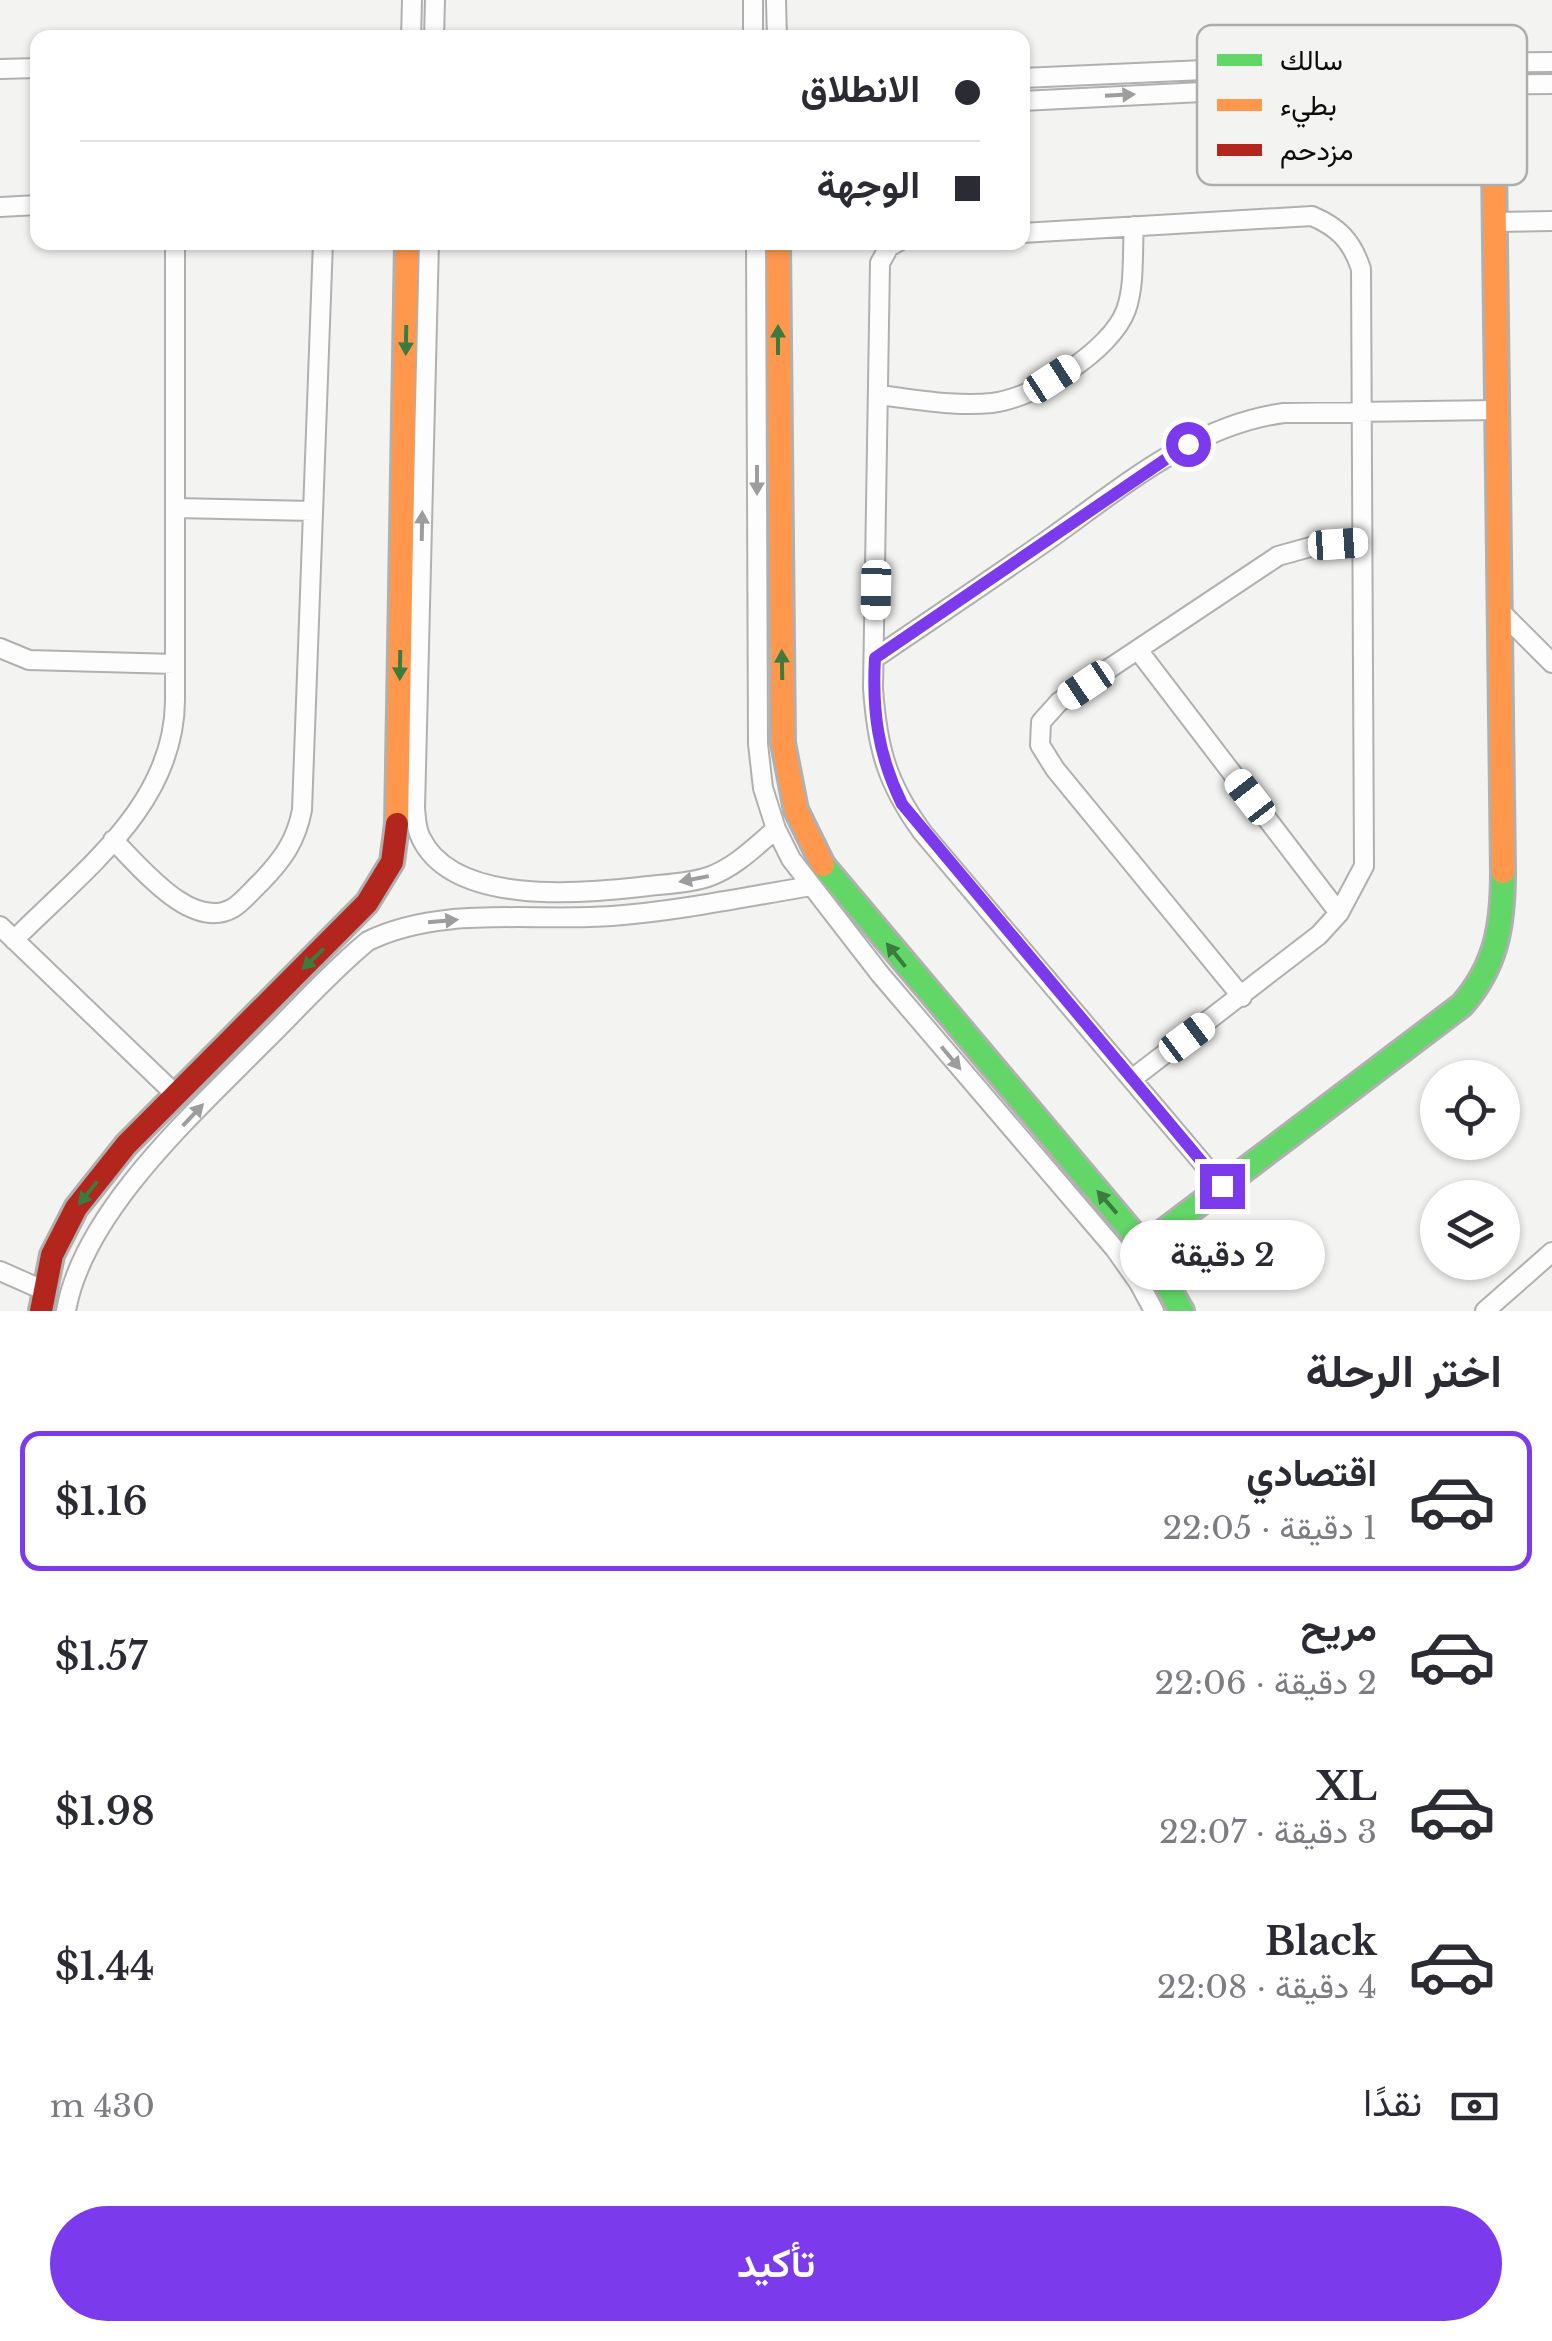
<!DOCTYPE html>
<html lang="ar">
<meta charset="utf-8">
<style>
body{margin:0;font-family:"Libre Baskerville",Vazirmatn,serif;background:#f2f2f3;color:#2b2b33;direction:rtl;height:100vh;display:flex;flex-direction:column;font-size:38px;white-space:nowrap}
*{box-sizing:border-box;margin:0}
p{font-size:32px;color:#7c7c81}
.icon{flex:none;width:55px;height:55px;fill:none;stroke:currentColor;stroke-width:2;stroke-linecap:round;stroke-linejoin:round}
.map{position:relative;height:1311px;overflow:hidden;direction:ltr}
.side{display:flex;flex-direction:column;background:#fff;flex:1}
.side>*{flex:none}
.guide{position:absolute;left:30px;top:30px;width:1000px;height:220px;border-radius:20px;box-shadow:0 2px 8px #0004;direction:rtl;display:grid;align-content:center;height:220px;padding:0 50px;background:#fff}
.controls{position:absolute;left:1420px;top:1060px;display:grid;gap:20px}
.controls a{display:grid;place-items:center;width:100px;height:100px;border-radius:50%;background:#fff;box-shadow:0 2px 8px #0004;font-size:50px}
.end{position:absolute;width:45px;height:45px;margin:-22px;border:12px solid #7c3aed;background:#fff;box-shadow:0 0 0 5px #fff}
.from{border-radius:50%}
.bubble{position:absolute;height:70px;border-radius:35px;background:#fff;box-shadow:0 2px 8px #0004;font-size:32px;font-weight:600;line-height:70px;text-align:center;direction:rtl}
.car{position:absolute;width:30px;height:60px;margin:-30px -15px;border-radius:12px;box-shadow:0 0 8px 2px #0007;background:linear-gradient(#fff 24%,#345 0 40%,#fff 0 76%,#345 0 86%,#fff 0)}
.guide b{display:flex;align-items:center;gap:35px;height:95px;font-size:38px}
.guide b+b{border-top:2px solid #e1e1e2}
.guide i{width:25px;height:25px;background:#2b2b33}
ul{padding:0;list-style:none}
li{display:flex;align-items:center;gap:30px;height:140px;margin:0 20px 15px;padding:0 30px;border:5px solid transparent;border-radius:20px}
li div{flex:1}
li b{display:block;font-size:38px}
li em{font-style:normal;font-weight:600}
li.selected{border-color:#7c3aed}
li>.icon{width:90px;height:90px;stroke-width:1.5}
h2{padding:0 50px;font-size:45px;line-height:120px}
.pay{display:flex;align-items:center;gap:25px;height:110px;padding:0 50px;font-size:38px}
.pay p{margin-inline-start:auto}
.button{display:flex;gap:20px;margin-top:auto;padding:20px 50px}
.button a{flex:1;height:115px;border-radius:60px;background:#7c3aed;color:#fff;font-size:40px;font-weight:600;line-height:115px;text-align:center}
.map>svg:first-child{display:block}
</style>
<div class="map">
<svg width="1552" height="1311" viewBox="0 0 1552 1311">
<rect width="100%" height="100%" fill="#f3f3f2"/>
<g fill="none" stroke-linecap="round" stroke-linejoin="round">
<g stroke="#b0b0af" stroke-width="22">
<path id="street" d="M753 0V38
M776 0 777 38
M411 38 412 0
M434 38 435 0
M0 69 38 68
M1022 78 1360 63 1552 62
M1022 101 1340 85 1552 84
M0 207 38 205
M1495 222 1552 221
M1022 233 1312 216C1338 227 1352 241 1361 269L1364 866 1339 913 1319 935 1132 1079
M429 242 415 808C416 818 416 829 421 838 453 905 579 894 640 887 662 884 687 884 708 877 734 868 755 847 776 829
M756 242 758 744 763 788 776 829 791 859 880 974 1115 1249 1139 1283 1154 1311
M898 242 889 247 880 263 873 688C877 748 887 784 923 833L1222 1186
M878 395C915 399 955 407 992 403 1035 398 1111 351 1126 310 1135 285 1132 253 1134 226
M176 508 313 511
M1499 610 1552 663
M0 648 29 660 175 664
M1138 650 1339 913
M875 658C932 619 989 581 1045 542 1119 490 1192 425 1284 413L1497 410
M113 840C140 866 191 932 233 908 243 902 252 890 261 882 283 859 296 841 302 810L323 242
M0 926 175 1094
M14 940C82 871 174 806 175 701V242
M1242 997 1055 769 1040 745 1041 722 1059 702 1278 556 1314 546 1362 543
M0 1271 43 1290
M66 1311C83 1212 194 1113 263 1043 298 1009 330 972 368 941 442 905 532 922 612 916 678 911 745 897 811 886
M1485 1311 1552 1252"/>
</g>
<g stroke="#b0b0af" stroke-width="28">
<path id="fast" d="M823 865 1144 1246 1182 1311
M1144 1246 1462 1005C1497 965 1503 924 1503 872"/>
</g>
<g stroke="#b0b0af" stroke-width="28">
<path id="slow" d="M1493 84 1503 872
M778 242 783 743 796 810 823 865
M397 824 407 242"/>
</g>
<g stroke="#b0b0af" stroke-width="28">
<path id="jam" d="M41 1311 52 1255 76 1208 126 1145 367 903 392 862 397 824"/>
</g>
<use href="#street" stroke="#fdfdfd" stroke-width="18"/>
<use href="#fast" stroke="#63d668" stroke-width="22"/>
<use href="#slow" stroke="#ff974d" stroke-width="22"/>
<use href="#jam" stroke="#b3261e" stroke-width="22"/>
</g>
<defs><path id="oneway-solid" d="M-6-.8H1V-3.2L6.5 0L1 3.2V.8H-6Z" transform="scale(2.5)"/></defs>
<g fill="#9c9d9c">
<use href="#oneway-solid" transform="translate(1120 95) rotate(-3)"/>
<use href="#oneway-solid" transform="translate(757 480) rotate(90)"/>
<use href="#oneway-solid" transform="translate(422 526) rotate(-89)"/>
<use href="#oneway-solid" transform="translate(694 879) rotate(169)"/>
<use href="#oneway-solid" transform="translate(443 921) rotate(-5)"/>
<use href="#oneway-solid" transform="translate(951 1058) rotate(50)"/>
<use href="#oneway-solid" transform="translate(193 1115) rotate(-47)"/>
</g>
<g fill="#3b7b3e">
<use href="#oneway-solid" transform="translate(406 340) rotate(91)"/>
<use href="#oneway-solid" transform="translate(778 340) rotate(-90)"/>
<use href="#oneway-solid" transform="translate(400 665) rotate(91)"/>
<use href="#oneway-solid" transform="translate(782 665) rotate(-91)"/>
<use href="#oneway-solid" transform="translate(896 955) rotate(-129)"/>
<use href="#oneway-solid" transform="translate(313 959) rotate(136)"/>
<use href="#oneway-solid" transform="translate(88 1193) rotate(129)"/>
<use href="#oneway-solid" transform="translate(1107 1202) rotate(-131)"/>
</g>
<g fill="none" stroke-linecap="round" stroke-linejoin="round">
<path stroke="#7c3aed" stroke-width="12" d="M1188 444 875 658C872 711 878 755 902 804L1222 1186"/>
</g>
<rect x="1197" y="25" width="330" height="160" rx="15" fill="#f3f4f1" stroke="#adaeac" stroke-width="2.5"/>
<rect x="1217" y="54" width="45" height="12" fill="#63d668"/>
<rect x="1217" y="99" width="45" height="12" fill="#ff974d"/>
<rect x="1217" y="144" width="45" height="12" fill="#b3261e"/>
<g font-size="28" fill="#0b0c0b">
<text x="1280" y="70">سالك</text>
<text x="1280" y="115">بطيء</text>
<text x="1280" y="160">مزدحم</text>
</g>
</svg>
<div class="controls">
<a><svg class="icon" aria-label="locate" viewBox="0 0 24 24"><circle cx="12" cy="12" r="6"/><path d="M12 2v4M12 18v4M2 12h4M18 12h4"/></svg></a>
<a><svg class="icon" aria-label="layers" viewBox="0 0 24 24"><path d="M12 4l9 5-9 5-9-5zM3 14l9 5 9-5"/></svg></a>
</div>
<i class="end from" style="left:1188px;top:444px"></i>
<i class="end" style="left:1222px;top:1186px"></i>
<div class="bubble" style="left:1120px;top:1220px;width:205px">2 دقيقة</div>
<i class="car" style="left:1052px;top:379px;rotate:57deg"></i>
<i class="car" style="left:1338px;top:544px;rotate:86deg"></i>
<i class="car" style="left:876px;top:590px;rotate:181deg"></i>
<i class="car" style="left:1086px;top:685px;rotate:236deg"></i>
<i class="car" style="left:1250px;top:797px;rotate:322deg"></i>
<i class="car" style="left:1187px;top:1038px;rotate:53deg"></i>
<div class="guide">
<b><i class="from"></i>الانطلاق</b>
<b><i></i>الوجهة</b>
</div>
</div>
<section class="side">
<h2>اختر الرحلة</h2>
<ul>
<li class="selected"><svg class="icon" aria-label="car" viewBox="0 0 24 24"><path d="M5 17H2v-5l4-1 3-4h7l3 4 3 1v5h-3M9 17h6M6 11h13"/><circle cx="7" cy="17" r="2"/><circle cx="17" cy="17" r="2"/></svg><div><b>اقتصادي</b><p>1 دقيقة · 22:05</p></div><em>$1.16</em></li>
<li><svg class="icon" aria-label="car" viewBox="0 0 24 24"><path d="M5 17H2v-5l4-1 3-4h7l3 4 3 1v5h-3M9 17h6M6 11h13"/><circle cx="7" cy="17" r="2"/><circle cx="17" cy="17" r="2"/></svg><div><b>مريح</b><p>2 دقيقة · 22:06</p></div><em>$1.57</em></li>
<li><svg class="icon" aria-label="car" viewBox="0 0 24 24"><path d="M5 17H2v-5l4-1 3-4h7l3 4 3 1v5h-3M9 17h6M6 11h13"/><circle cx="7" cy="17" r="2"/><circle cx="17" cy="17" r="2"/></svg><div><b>XL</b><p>3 دقيقة · 22:07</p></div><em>$1.98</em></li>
<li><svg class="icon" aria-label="car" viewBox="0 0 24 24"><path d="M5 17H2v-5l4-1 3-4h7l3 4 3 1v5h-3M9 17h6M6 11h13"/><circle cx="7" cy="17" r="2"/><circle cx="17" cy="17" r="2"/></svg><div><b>Black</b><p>4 دقيقة · 22:08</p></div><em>$1.44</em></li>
</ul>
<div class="pay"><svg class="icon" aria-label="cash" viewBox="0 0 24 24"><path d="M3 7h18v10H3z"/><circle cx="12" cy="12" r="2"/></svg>نقدًا<p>430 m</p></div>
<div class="button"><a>تأكيد</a></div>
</section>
